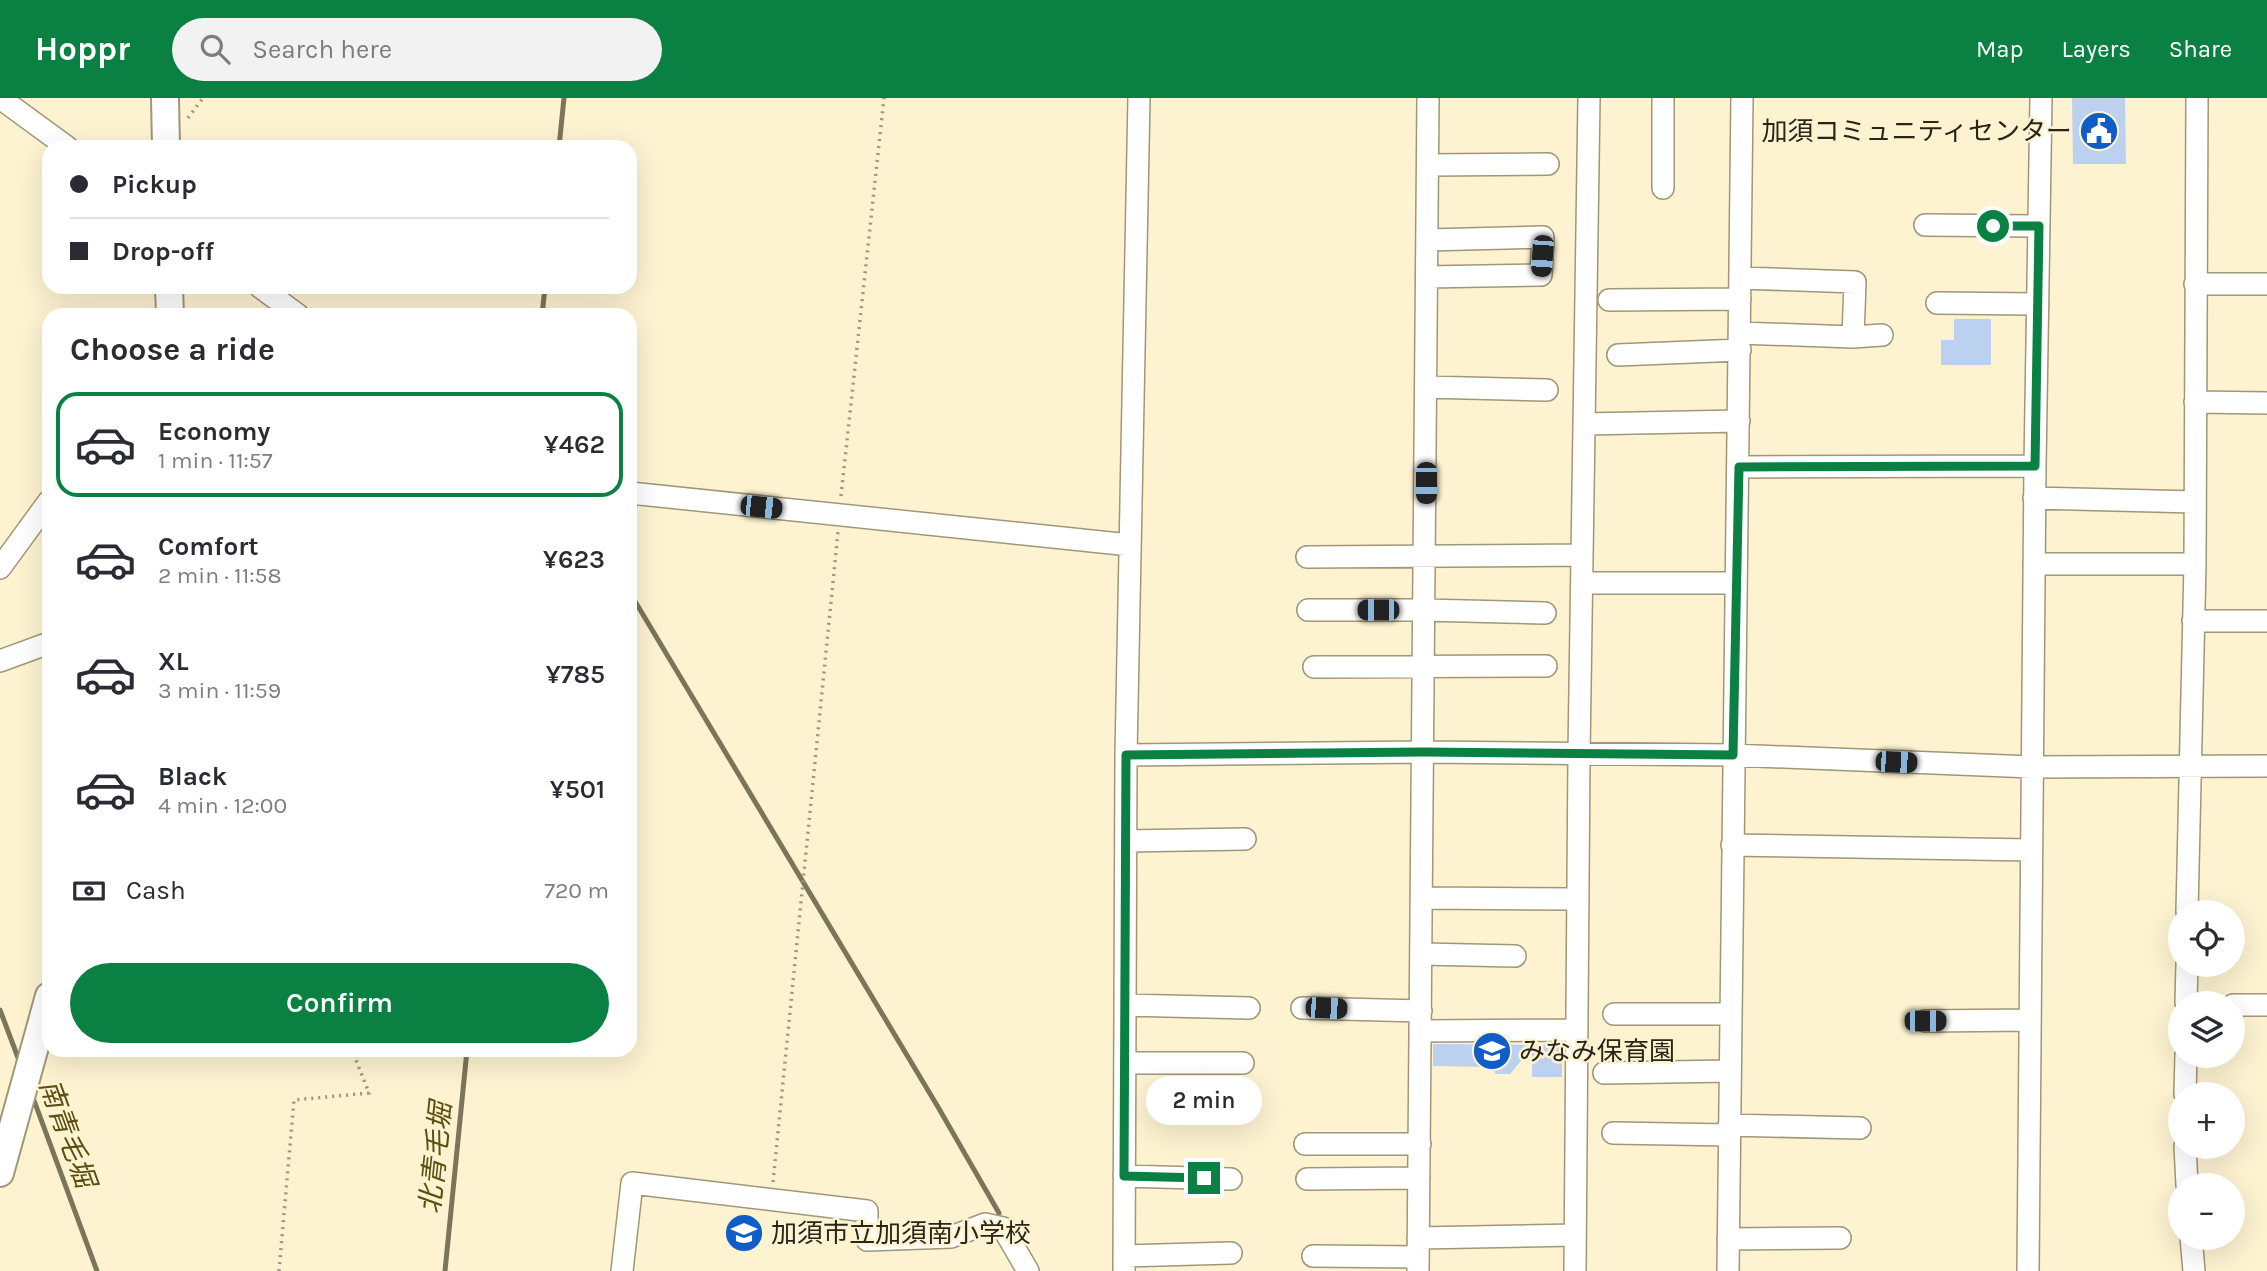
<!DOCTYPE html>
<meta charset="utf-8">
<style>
body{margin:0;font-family:Karla,"Noto Sans JP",sans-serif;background:#f2f2f3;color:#2b2b33;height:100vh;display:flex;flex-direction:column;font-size:26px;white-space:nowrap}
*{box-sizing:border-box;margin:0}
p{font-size:23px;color:#7c7c81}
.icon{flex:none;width:38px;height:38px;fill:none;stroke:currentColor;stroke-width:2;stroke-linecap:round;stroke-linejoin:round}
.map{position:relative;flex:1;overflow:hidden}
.details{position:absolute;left:42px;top:210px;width:595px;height:749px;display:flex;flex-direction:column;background:#fff;border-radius:21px;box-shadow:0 7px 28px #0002}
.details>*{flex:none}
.guide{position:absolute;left:42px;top:42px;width:595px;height:154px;border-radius:21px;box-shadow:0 7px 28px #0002;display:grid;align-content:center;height:154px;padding:0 28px;background:#fff}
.buttons{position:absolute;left:2168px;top:802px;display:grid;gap:14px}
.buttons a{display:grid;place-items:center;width:77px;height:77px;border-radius:50%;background:#fff;box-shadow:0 7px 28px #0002;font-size:35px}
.end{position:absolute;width:32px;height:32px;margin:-16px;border:9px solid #0b8043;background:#fff;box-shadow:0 0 0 4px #fff}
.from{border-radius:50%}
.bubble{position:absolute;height:49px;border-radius:24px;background:#fff;box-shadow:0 7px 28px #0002;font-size:23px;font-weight:600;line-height:49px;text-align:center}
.car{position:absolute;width:21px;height:42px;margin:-21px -10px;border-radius:9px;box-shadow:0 0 5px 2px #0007;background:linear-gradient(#222 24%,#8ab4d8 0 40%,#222 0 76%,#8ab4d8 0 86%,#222 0)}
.guide b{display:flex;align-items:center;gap:24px;height:66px;font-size:26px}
.guide b+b{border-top:2px solid #e1e1e2}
.guide i{width:18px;height:18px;background:#2b2b33}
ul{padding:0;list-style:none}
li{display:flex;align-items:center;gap:21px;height:105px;margin:0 14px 10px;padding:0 14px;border:4px solid transparent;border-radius:21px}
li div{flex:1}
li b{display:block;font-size:26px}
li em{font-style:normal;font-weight:600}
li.active{border-color:#0b8043}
li>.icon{width:63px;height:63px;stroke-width:1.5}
h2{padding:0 28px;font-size:32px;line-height:84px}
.pay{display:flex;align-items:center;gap:18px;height:77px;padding:0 28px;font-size:26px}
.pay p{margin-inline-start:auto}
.button{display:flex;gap:14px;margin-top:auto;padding:14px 28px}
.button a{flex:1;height:80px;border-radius:42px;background:#0b8043;color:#fff;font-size:28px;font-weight:600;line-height:80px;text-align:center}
header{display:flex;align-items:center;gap:42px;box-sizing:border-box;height:98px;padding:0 35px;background:#0b8043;color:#fff}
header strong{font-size:33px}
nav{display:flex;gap:38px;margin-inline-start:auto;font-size:24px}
.search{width:490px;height:63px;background:#f2f2f3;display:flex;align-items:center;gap:18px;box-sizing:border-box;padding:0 24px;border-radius:38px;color:#7c7c81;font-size:26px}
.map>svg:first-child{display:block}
</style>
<header>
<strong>Hoppr</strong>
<div class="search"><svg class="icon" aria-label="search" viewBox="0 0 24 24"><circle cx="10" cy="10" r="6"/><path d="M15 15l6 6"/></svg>Search here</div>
<nav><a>Map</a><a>Layers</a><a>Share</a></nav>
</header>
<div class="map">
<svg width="2267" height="1173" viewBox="0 0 2267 1173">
<rect width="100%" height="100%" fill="#fdf3d1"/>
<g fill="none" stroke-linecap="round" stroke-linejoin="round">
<path stroke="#7c7559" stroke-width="5" d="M559 49 564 0
M542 217 545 189
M630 495 938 1009 999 1115
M0 912 20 965
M32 997 97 1173
M445 1173 467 952"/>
</g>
<path fill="#bcd0ef" d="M2072 0H2125L2126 66H2073Z
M1954 221H1991V267H1941V242H1954Z
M1433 946 1562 947V979H1532V950L1510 976H1496L1491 969 1433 968Z"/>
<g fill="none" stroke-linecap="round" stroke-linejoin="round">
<g stroke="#9f9777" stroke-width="24">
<path id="minor" d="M0 0 67 49
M1428 67 1548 66
M1663 90V0
M1925 127 2039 128
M1427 179 1541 177 1543 139 1427 142
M1741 180 1855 184 1853 239
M2195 186H2267
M260 189 298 217
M1609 202 1740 201
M1937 205 2038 206
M1740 235 1853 239 1882 237
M1618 257 1740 252
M1426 289 1547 292
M2195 304 2267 305
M1584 326 1739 323
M1739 369 2035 368
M630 395 1130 447
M2034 400 2195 404
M1307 459 1582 457
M2034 466H2195
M0 470 49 403
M1582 485H1736
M1308 512H1425L1545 515
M2193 523H2267
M0 563 49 545
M1314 569 1546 568
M1126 657 1423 654 1733 657 2032 669 2267 668
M1126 743 1245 741
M1732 747 2031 752
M1422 800 1578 801
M2187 814 2195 466 2197 0
M1422 856 1515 858
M2186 905 2187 866
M1125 907 1249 910
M2233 907H2267
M1302 910 1421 913
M1614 916H1730
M1925 923 2030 922
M1421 933 1577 932
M1125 965H1243
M1604 975 1730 973
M2185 996 2186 957
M1729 1027 1860 1030
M1613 1035 1729 1037
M1305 1046H1420
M2185 1048 2187 1087
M1124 1078 1231 1081
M1307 1081 1419 1080
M2191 1139 2194 1173
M1418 1140 1575 1137
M1728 1141 1840 1140
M1124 1158 1231 1155
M1313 1158 1418 1159
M622 1173 632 1085 867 1113V1142L951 1139 985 1126 1003 1130 1028 1173
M1124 1173 1126 657 1139 0
M1418 1173 1428 0
M1575 1173 1579 656 1589 0
M1728 1173 1742 0
M2028 1173 2035 368 2041 0"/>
</g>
<g stroke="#9f9777" stroke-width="30">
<path id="major" d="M165 0 166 49
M169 189 170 217
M0 1075 49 898"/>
</g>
<path stroke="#9e977e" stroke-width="3.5" stroke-dasharray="2 5" stroke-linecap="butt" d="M188 20 203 0
M841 398 884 0
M773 1084 838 434
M279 1173 294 1002 369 995 352 952"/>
<use href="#minor" stroke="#fff" stroke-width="21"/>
<use href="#major" stroke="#fff" stroke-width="26"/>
</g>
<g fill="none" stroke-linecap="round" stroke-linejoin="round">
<path stroke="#0b8043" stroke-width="9" d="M1204 1080 1124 1078 1126 657 1423 654 1733 657 1739 369 2035 368 2039 128H1993"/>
</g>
<defs>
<g id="civic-disc" transform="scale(2.0125)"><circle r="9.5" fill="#115dc7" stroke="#fdf3d1"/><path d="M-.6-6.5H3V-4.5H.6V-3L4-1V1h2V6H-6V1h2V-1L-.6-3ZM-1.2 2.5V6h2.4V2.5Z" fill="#fff"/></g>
<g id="school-disc" transform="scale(2.0125)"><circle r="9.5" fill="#115dc7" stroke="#fdf3d1"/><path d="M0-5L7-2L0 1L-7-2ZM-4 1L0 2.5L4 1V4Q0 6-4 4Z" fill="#fff"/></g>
</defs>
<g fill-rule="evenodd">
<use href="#civic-disc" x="2099" y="33"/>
<use href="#school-disc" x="1492" y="953"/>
<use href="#school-disc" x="744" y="1135"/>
</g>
<g text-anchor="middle" stroke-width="5" stroke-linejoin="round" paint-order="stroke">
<g font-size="26" fill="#292619" stroke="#fdf3d1" text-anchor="start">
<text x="2072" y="42" text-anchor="end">加須コミュニティセンター</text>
<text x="1519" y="962">みなみ保育園</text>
<text x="771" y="1144">加須市立加須南小学校</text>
</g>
<g font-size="28" font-style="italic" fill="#5c4d10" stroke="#fdf3d1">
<text transform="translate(68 1035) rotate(70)" y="10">南青毛堀</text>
<text transform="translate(435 1060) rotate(-84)" y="10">北青毛堀</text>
</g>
</g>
</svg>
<div class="buttons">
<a><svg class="icon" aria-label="locate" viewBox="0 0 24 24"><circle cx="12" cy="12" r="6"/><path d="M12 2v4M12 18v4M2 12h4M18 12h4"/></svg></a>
<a><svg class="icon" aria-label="layers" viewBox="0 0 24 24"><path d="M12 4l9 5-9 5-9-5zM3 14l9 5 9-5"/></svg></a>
<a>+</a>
<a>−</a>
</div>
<i class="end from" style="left:1993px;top:128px"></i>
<i class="end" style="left:1204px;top:1080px"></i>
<div class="bubble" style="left:1146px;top:978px;width:116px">2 min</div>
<i class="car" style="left:1542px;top:158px;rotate:184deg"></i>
<i class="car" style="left:1426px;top:385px;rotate:180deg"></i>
<i class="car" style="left:761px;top:409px;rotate:96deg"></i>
<i class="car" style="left:1378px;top:512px;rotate:270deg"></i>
<i class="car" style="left:1896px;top:664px;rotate:92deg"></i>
<i class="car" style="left:1326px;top:910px;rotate:92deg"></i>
<i class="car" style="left:1925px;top:923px;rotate:90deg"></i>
<div class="guide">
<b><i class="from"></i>Pickup</b>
<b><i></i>Drop-off</b>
</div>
<section class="details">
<h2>Choose a ride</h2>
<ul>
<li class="active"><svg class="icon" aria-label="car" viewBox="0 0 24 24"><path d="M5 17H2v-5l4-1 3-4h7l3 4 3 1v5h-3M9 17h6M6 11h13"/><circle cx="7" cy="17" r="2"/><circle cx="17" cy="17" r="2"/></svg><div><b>Economy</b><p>1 min · 11:57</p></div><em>¥462</em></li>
<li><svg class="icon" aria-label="car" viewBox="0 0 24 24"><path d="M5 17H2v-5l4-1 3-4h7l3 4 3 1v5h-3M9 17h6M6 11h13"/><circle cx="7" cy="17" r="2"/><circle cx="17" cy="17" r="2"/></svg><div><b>Comfort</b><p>2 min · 11:58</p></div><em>¥623</em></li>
<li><svg class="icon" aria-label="car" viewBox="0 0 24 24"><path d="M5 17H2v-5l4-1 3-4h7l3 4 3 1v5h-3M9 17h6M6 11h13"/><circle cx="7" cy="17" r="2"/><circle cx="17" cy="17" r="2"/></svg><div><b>XL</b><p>3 min · 11:59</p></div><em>¥785</em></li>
<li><svg class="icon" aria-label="car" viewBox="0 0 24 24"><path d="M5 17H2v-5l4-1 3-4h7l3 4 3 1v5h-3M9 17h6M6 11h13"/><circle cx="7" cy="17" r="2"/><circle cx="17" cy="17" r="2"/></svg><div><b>Black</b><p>4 min · 12:00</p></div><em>¥501</em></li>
</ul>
<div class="pay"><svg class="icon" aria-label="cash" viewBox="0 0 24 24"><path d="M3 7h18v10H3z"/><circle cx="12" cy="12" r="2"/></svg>Cash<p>720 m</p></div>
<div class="button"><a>Confirm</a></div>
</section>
</div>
